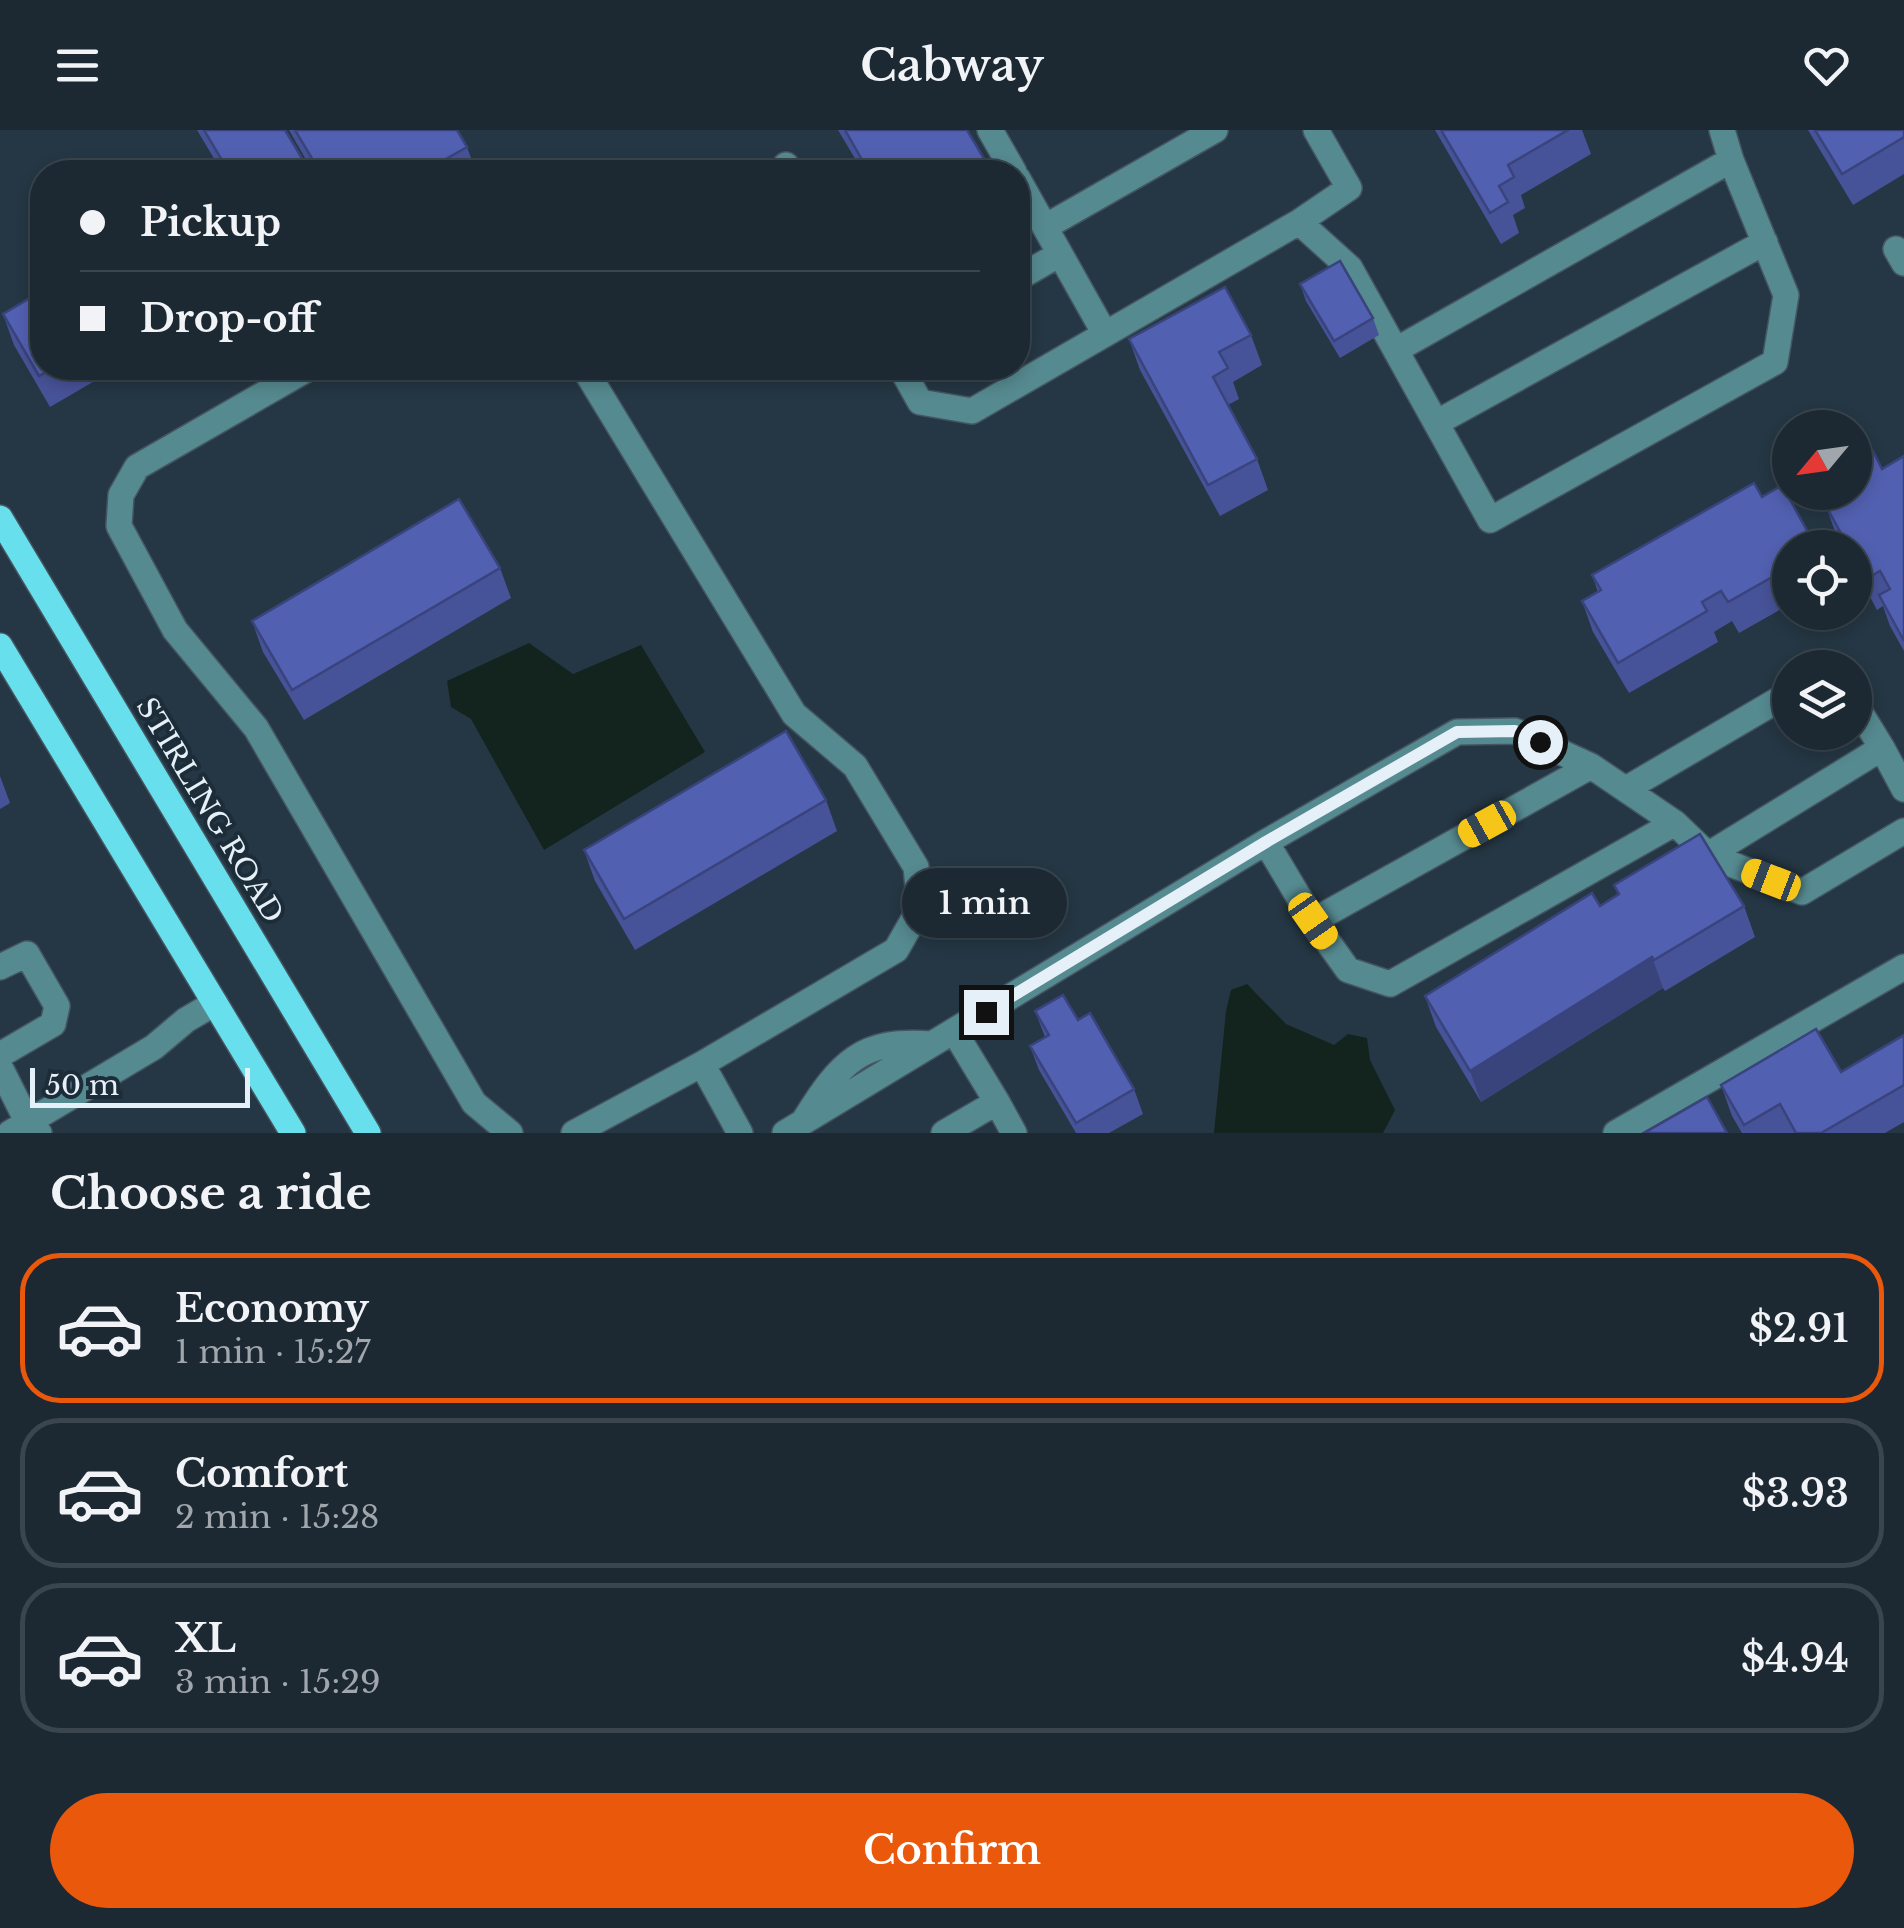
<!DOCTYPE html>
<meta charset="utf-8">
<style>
body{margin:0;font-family:"Libre Baskerville",serif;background:#29353f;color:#f1f3f6;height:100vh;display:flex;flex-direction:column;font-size:38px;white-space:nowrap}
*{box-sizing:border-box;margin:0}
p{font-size:32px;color:#a0a6ac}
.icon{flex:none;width:55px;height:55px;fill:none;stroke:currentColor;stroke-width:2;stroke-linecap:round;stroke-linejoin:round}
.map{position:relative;height:1003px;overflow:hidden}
.side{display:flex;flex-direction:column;background:#1c2933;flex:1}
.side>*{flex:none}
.hud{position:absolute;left:30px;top:30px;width:1000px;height:220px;border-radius:40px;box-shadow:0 5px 15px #0003,0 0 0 2px #3a454e;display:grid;align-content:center;height:220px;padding:0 50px;background:#1c2933}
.needle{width:65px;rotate:241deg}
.fabs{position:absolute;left:1772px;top:280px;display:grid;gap:20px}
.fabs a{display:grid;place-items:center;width:100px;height:100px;border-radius:50%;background:#1c2933;box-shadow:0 5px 15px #0003,0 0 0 2px #3a454e;font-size:50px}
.scale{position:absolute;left:30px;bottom:25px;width:220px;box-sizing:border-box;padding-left:10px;border:5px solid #e5f0f8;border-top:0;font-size:28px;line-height:35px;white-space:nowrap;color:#e5f0f8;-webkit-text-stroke:8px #1c2d39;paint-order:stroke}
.end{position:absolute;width:45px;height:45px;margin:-22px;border:12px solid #e5f0f8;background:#111;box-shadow:0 0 0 5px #111}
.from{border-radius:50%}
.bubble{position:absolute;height:70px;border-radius:35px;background:#1c2933;box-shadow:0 5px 15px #0003,0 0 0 2px #3a454e;font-size:32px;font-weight:600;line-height:70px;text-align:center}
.car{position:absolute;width:30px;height:60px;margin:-30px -15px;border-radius:12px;box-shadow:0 0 8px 2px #0007;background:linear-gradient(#f5c518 24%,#345 0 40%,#f5c518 0 76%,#345 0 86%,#f5c518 0)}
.hud b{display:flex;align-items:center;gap:35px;height:95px;font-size:38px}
.hud b+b{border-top:2px solid #3a454e}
.hud i{width:25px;height:25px;background:#f1f3f6}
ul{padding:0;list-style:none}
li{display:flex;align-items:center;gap:30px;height:150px;margin:0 20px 15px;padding:0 30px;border:5px solid #3a454e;border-radius:40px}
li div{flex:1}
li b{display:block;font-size:38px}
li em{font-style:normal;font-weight:600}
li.selected{border-color:#ea580c}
li>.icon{width:90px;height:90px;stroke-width:1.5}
h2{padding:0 50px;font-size:45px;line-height:120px}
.button{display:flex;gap:20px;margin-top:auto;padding:20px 50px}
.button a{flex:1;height:115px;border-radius:60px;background:#ea580c;color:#fff;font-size:40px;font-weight:600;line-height:115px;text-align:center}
header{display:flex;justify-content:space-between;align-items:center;height:130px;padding:0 50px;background:#1c2933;font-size:45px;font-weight:600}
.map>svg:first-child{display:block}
</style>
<header><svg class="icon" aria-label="menu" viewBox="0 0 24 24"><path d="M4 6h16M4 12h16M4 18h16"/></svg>Cabway<svg class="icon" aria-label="heart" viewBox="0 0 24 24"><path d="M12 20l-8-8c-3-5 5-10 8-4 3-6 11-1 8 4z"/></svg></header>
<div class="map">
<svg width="1904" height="1003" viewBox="0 0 1904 1003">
<rect width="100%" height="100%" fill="#253744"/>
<path fill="#13241e" d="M529 513 573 544 641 515 705 622 544 720 471 589 451 577 447 551Z
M1247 854 1286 894 1334 915 1348 904 1367 908 1370 930 1395 980 1383 1003H1214L1226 881 1231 860Z"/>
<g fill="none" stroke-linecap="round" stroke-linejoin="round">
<g stroke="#445561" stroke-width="28">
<path id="minor" d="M990 0 1014 42
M786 35 790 42
M1018 49 1105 204
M1299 92 1349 58 1316 0
M1045 97 1215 0
M1896 119 1904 133
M1018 148 1060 124
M1396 220 1731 30
M309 238 137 337 121 365 119 396 175 500 256 598 474 973 510 1003
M901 238 920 272 972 281 1299 92 1350 138 1490 390 1775 232 1786 165 1731 30 1722 0
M1436 293 1765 112
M1855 574 1882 618 1904 659
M1626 659 1790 563
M1266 712 1313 791 1348 840 1390 854 1675 693 1708 725 1802 762 1904 701
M1708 725 1882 618
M1313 791 1591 636
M0 837 27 824 57 876 53 894 0 925
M954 901 997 972
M702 934 740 1003
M0 937 28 993 39 1003
M805 989C840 933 861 908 932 914
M10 1003 154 917 186 890 215 873
M574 1003 702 934 896 820 920 778 916 737 855 636 794 584 584 238
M785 1003 1266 712 1457 602 1515 601 1591 636 1675 693
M944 1003 997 972 1014 1003
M1616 1003 1904 837"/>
</g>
<g stroke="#445561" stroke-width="28">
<path id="major" d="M0 388 368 1003
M0 516 293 1003"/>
</g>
<use href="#minor" stroke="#558a90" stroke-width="25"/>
<use href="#major" stroke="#67dfed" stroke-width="25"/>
</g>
<path fill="#475398" d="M197 0H285L309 42H222Z
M289 0H457L467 17 476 42H313Z
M838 0H967L992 42H863Z
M1435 0H1582L1591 24 1521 65 1525 78 1513 85 1519 103 1501 114Z
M1808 0H1904V44L1853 75Z
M1300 154 1373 188 1379 205 1340 228 1306 171Z
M3 184 42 238H117L50 277 14 215Z
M1251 205 1262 235 1233 252 1239 269 1228 275 1257 329 1268 360 1220 386 1140 240 1129 209Z
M1904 326V521L1890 496 1883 476 1877 480 1855 439V418H1843L1837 407 1826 376 1837 370 1834 362H1855L1882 339Z
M1810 406 1815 418H1790V474L1739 503 1732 491 1714 502 1718 512 1629 563 1593 502 1582 471 1598 462 1592 445Z
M500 438 511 468 304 590 263 522 252 491Z
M0 646 10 673 0 679Z
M826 670 837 701 635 820 595 751 584 720Z
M1614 755 1744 776 1755 807 1665 861 1663 858 1481 972 1436 897 1425 866 1600 776 1618 765Z
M1035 881 1078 890 1134 959 1143 984 1109 1003H1076L1039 940 1030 916 1045 907Z
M1904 905V992L1885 1003H1742L1732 986 1721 955 1841 942Z"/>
<path fill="#39437c" d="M1652 827 1663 858 1481 972 1470 941Z"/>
<path fill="#5260b1" stroke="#39437c" stroke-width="2.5" d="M204 0H285L309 40 304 42H229Z
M295 0H457L467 17 423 42H320Z
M845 0H967L992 42H869Z
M1441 0H1568L1508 35 1514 47 1499 56 1508 72 1490 83Z
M1815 0H1904V7L1842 44Z
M1340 131 1373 188 1334 211 1300 154Z
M1225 157 1251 205 1219 222 1228 238 1213 247 1257 329 1208 355 1129 209Z
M42 161V238H53L39 246 3 184Z
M1873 321 1882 339 1904 326V511L1879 465 1890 459 1880 441 1866 449 1855 429V418H1849L1826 376 1841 368 1838 362H1855V331Z
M1754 353 1762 367 1782 355 1810 406 1788 418 1790 421V437L1728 472 1721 461 1702 472 1707 481 1618 533 1582 471 1601 460 1592 445Z
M459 369 500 438 292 560 252 491Z
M786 601 826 670 624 789 584 720Z
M1700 704 1744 776 1654 830 1652 827 1470 941 1425 866 1592 763 1600 776 1619 764 1614 755Z
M1063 865 1078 890 1090 883 1134 959 1076 993 1030 916 1049 905 1035 881Z
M1816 899 1841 942 1904 905V955L1821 1003H1796L1780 974 1744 995 1721 955Z
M1707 967 1727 1003H1644Z"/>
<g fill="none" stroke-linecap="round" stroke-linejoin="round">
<path stroke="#e5f0f8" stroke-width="12" d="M986 882 1266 712 1457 602 1515 601 1540 612"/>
</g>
<g text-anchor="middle" stroke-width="8" stroke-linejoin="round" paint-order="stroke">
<g font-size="28" fill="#e5f0f8" stroke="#1c2d39">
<text transform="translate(210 680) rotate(59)" y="10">STIRLING ROAD</text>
</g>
</g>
</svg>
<div class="fabs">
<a><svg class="needle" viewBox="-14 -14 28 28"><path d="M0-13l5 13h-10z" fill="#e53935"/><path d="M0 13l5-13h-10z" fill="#a0a6ac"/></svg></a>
<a><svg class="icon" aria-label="locate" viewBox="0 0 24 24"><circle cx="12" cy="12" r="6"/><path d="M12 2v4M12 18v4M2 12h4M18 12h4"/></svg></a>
<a><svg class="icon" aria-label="layers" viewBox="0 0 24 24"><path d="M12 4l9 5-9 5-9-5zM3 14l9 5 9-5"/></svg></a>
</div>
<div class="scale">50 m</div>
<i class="end from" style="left:1540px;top:612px"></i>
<i class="end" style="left:986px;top:882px"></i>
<div class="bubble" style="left:902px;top:738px;width:165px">1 min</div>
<i class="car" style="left:1487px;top:694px;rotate:241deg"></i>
<i class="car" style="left:1771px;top:750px;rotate:291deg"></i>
<i class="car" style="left:1313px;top:791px;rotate:145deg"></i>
<div class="hud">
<b><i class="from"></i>Pickup</b>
<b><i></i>Drop-off</b>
</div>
</div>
<section class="side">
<h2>Choose a ride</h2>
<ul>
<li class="selected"><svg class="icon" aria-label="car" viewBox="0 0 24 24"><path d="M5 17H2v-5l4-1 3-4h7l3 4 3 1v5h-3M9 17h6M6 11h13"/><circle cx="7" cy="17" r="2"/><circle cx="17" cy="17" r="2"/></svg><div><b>Economy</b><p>1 min · 15:27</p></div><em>$2.91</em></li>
<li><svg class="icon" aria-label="car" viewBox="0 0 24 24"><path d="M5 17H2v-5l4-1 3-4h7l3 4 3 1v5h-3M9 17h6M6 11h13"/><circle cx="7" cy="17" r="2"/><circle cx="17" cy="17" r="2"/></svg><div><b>Comfort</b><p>2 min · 15:28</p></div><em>$3.93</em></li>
<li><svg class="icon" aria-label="car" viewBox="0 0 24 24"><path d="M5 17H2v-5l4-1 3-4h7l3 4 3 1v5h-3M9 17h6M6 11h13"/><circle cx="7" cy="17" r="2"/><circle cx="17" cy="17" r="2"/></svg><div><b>XL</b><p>3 min · 15:29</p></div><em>$4.94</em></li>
</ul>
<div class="button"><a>Confirm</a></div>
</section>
